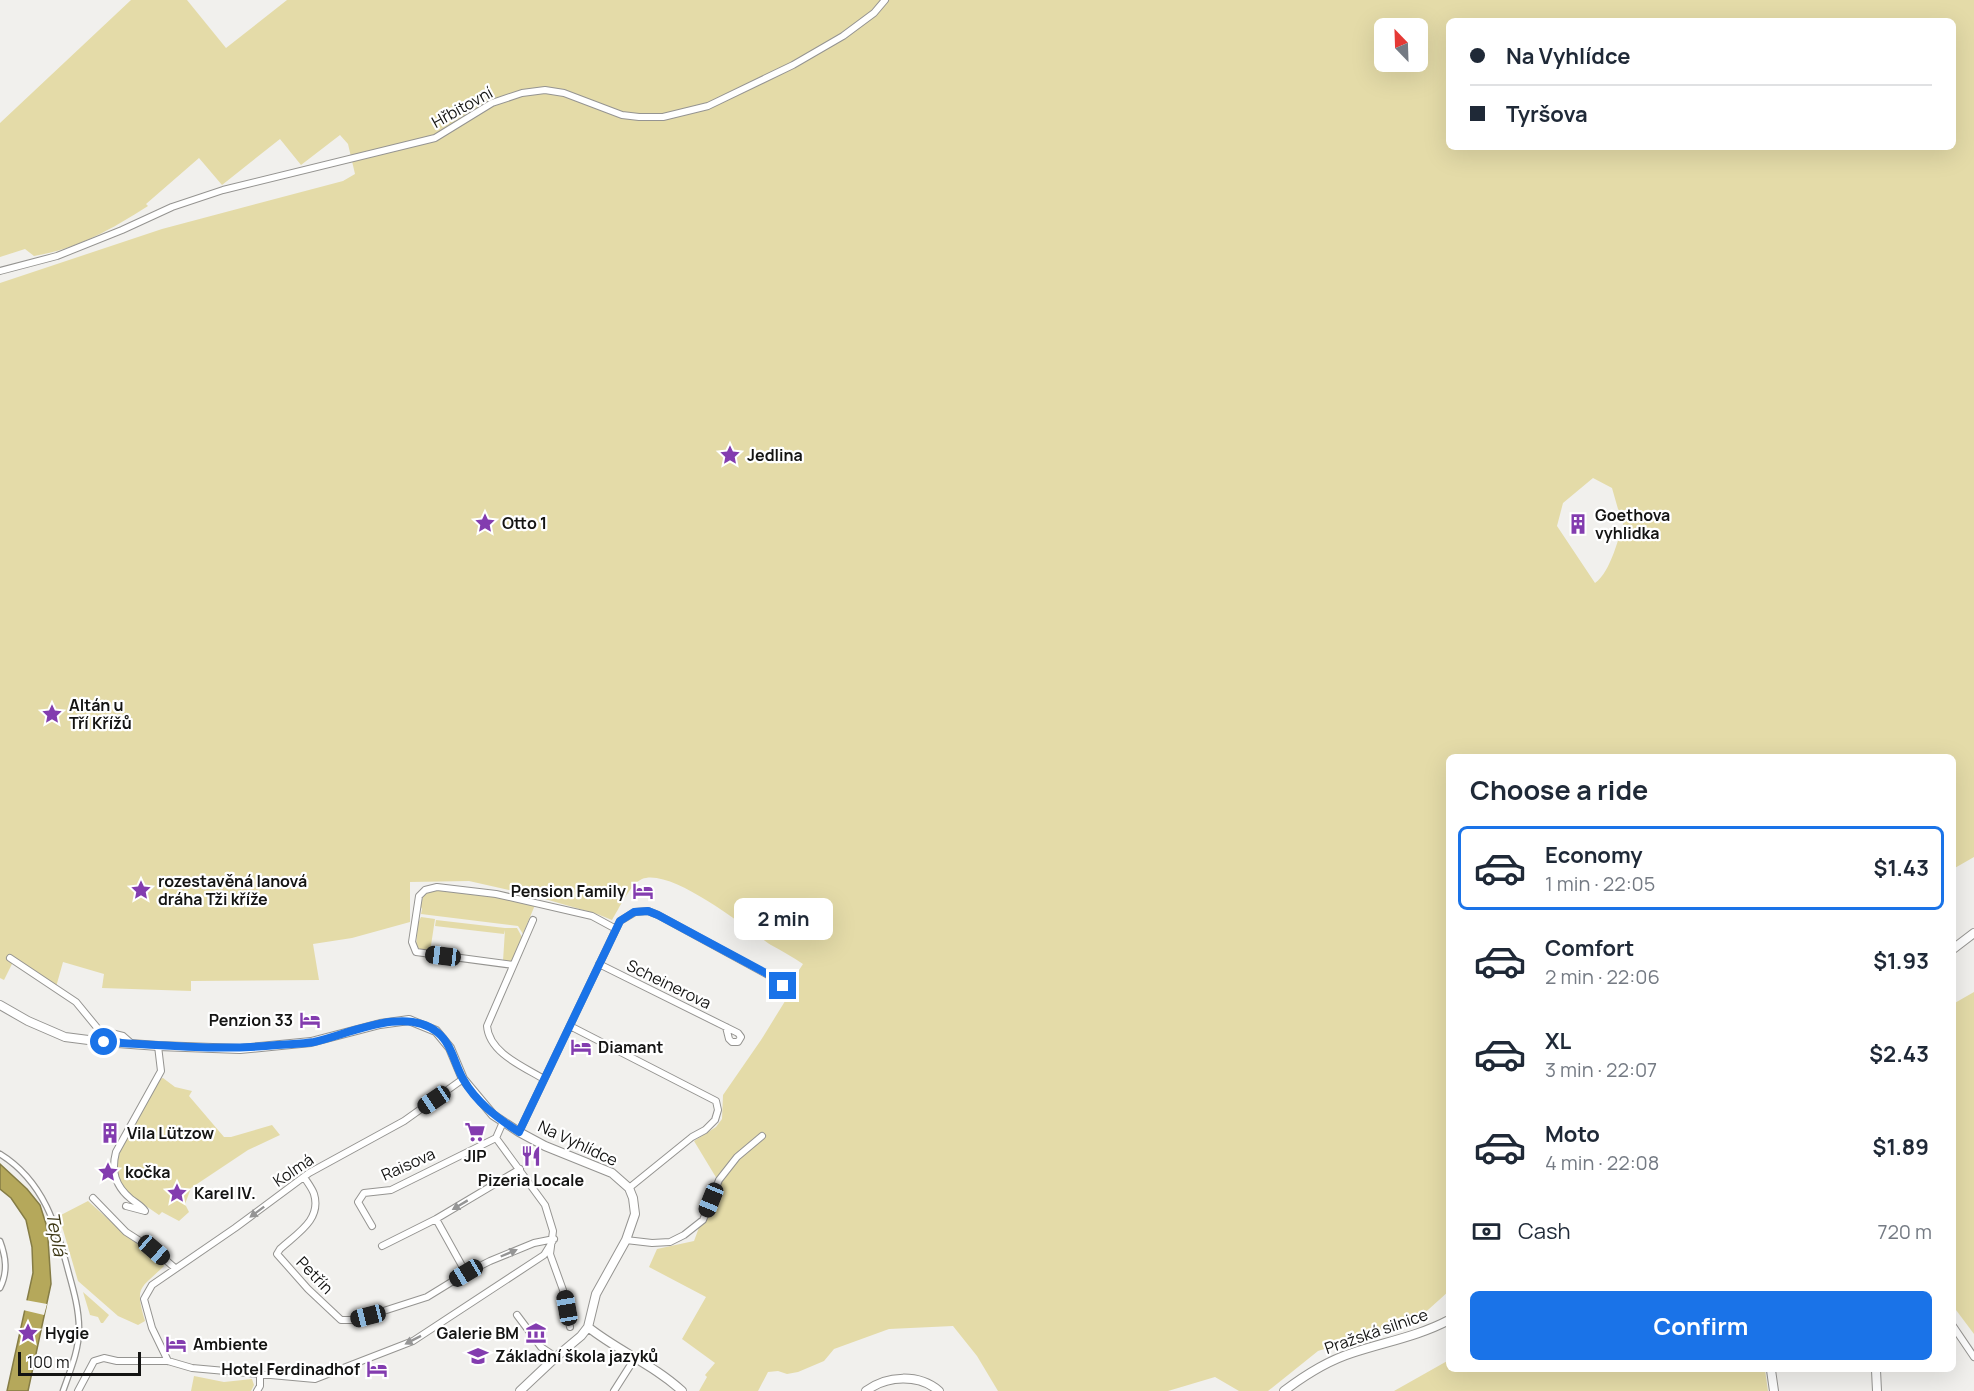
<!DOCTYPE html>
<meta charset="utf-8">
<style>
body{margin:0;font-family:Manrope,sans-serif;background:#f2f2f3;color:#1f2937;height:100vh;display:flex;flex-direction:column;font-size:22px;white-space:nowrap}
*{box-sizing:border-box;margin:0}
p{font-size:20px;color:#747a83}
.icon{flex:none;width:33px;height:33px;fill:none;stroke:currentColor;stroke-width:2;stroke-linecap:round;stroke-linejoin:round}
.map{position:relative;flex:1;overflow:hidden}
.sheet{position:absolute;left:1446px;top:754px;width:510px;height:618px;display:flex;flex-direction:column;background:#fff;border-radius:9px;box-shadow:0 6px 24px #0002}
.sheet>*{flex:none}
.guide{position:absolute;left:1446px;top:18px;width:510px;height:132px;border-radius:9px;box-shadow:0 6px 24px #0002;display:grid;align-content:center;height:132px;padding:0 24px;background:#fff}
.needle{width:39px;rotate:337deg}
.buttons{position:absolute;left:1374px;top:18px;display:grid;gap:12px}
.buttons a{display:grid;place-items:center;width:54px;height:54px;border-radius:9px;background:#fff;box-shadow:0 6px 24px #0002;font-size:30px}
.scale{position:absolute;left:18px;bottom:15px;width:123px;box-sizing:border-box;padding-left:6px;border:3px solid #141413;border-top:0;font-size:16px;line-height:21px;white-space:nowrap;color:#141413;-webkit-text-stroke:4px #fff;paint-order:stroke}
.end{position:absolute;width:27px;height:27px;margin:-14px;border:8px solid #1a73e8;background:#fff;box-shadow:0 0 0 3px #fff}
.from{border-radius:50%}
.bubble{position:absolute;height:42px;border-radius:9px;background:#fff;box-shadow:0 6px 24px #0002;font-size:20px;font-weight:700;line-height:42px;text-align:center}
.car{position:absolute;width:18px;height:36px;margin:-18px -9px;border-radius:8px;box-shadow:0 0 4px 2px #0007;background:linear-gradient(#222 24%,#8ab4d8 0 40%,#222 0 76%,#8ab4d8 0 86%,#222 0)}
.guide b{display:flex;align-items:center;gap:21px;height:57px;font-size:22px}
.guide b+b{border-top:2px solid #e0e1e3}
.guide i{width:15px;height:15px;background:#1f2937}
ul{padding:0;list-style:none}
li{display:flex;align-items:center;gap:18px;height:84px;margin:0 12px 9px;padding:0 12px;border:3px solid transparent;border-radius:9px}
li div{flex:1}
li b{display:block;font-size:22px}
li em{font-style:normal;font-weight:700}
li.on{border-color:#1a73e8}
li>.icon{width:54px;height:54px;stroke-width:1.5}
h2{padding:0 24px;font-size:27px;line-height:72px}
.pay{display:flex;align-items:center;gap:15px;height:66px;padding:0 24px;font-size:22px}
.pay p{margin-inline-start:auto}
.button{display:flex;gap:12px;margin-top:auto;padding:12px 24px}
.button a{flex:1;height:69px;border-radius:9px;background:#1a73e8;color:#fff;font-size:24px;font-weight:700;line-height:69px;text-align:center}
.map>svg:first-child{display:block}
</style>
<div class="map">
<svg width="1974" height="1391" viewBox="0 0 1974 1391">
<rect width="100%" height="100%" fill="#f1f0ed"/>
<path fill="#e4dba8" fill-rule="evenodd" d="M131 0H187L226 48 287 0H1974V857L1953 869V758H1449V1291L1419 1318 1318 1351 1268 1391H1239L1215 1377 1168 1391H998L977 1356 953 1326 889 1329 834 1349 824 1361 798 1372 787 1374 778 1371 768 1372 758 1391H699L707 1377 705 1375 715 1363 682 1339 706 1297 649 1267 657 1249 694 1241 717 1179 694 1141 716 1127 722 1119 723 1095 761 1040 787 998 790 984 803 964C793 957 782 951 771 945 746 928 671 867 642 879 630 884 619 909 612 920L597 914 531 895 469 881 410 882V922L352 938 313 944 319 980 191 981V991L102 988 104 974 63 962 56 987 15 958 4 980 0 978V283L162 229 343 181 355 174 348 144 340 135 301 165 280 139 222 185 199 158 146 204 148 206C112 229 77 249 34 256L25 249 0 257V123ZM1449 21H1953V147H1449ZM1384 28H1418V62H1384ZM1593 478 1612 488 1618 509 1625 518C1619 536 1611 572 1595 583L1557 526 1563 503Z
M432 890 493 896 535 905 523 934 518 926 421 914 422 909 420 905 424 895Z
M421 917 435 919 430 952 421 951 416 947 418 923Z
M436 920 505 928H517L522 937 512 961 509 963 503 961 505 930 504 934 435 926Z
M1974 992V1334L1953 1306V1004Z
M163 1078 175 1087 192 1091 189 1096 224 1137H231L272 1125 280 1135 248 1150 191 1188 185 1204 189 1212 179 1221 162 1212 159 1215 130 1195 117 1179 116 1163 117 1156 159 1079Z
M88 1201 127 1236 163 1263 164 1266C139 1290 135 1286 145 1321L138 1325 118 1316 78 1281 59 1216Z
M83 1292 109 1315 103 1323H101L98 1317 90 1315Z
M1449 1360V1370H1765L1768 1391H1394Z
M194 1376 224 1382 252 1379 254 1385 251 1391H191Z"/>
<path fill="#b5a85b" stroke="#857c45" stroke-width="1.5" d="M0 1164 27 1189 40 1205 46 1224 48 1239 51 1284 28 1391H7L33 1273 32 1247 26 1220 11 1198 0 1189Z"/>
<path fill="#f1f0ed" d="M25 1300 47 1304 44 1315 23 1310Z"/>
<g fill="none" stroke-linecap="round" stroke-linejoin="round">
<g stroke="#959491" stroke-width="7">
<path id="pedestrian" d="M0 1154C44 1181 57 1227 69 1274 74 1292 79 1310 79 1329 79 1350 70 1371 63 1391
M0 1241C6 1257 8 1272 0 1288"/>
</g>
<g stroke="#959491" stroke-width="8">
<path id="minor" d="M0 271 57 256 122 230 172 207 223 190 435 138 492 103 522 93 545 90 564 93 622 115 639 117H663L708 106 793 65 843 36 874 13 885 0
M533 920 487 1026C489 1053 524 1067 544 1079
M10 958 76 1002 99 1030 123 1036 131 1043
M599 964 738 1033 741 1037 738 1042H732L729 1039 726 1027
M513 965 416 952 412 942 419 896 425 890 437 887 496 894 592 916 616 929
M570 1026 716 1101 718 1110 715 1120 705 1130 692 1137 629 1188
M519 1132 620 921 635 912 648 911 658 915 781 982 783 989 777 992 774 991 769 975
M496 1138 545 1205 553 1231 550 1254 563 1290 570 1327
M496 1138 503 1122
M304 1177C307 1182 312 1188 314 1194 322 1220 296 1234 280 1249L277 1254 308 1289 341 1320H353L368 1316 427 1297 466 1273 490 1261 534 1243 554 1239
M93 1198 126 1232 154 1250 175 1268
M126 1206 145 1211C142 1206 136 1203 131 1199 115 1186 111 1171 116 1152L161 1071 158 1046
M436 1219 466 1273
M372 1226 358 1202 364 1193 391 1190 496 1138
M626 1240 652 1243 670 1242 684 1235 703 1220 719 1180 737 1157 762 1136
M382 1246 436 1219 520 1169
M517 1315 541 1347 556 1357
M1953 1326 1974 1357
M168 1361 152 1328 144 1299 152 1285 235 1228 309 1173 404 1121 463 1079
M78 1391 94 1361 104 1358 117 1361H168L192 1368 315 1379 413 1341 544 1255 554 1239
M257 1391 260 1386V1373
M614 1391 635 1358"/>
</g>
<g stroke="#959491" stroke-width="10">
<path id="tertiary" d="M1953 949 1974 933
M0 1005 28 1021 65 1037 104 1042 158 1046 240 1049 311 1042 380 1024 409 1020 436 1031 450 1048 463 1079 493 1115 519 1132 545 1146 612 1173 629 1188 633 1198 635 1214 626 1240 596 1294 588 1327 581 1336 556 1357 520 1391
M588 1327C618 1351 654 1365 682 1391
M1771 1370 1774 1391
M1876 1370 1877 1391
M866 1391C887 1375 919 1374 939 1391
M1284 1391C1305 1375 1327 1361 1352 1353 1385 1342 1419 1336 1449 1320"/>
</g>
<use href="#pedestrian" stroke="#fff" stroke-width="4.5"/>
<use href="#minor" stroke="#fff" stroke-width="6"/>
<use href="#tertiary" stroke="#fff" stroke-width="8"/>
</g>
<defs><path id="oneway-solid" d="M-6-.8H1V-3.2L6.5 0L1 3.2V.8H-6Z" transform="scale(1.5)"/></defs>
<g fill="#959595">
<use href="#oneway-solid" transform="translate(460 1205) rotate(149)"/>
<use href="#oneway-solid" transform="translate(257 1212) rotate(143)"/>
<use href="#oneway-solid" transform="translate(509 1253) rotate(-23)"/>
<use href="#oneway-solid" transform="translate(413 1340) rotate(153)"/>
</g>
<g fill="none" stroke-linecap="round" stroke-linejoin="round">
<path stroke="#1a73e8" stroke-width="8" d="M104 1042C162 1045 220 1051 277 1045 289 1044 302 1044 314 1042 349 1034 405 1006 437 1032 452 1044 454 1063 463 1079 476 1102 497 1118 519 1132L620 921 634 912 648 911 658 915 775 978 783 986"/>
</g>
<defs>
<g id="sight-bare" transform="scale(1.62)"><path d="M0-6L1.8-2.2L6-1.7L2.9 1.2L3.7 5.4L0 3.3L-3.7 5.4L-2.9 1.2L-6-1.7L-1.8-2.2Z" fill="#833caf" stroke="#fff" stroke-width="2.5" paint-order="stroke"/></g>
<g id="building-bare" transform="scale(1.62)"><path d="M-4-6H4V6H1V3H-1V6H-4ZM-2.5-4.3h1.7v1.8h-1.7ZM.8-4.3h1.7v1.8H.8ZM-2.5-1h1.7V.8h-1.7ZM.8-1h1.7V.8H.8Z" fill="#833caf" stroke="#fff" stroke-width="2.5" paint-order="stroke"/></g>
<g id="hotel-bare" transform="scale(1.62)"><path d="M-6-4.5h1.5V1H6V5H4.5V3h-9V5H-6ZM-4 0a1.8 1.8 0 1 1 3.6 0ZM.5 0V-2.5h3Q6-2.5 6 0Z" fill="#833caf" stroke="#fff" stroke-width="2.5" paint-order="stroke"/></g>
<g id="supermarket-bare" transform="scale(1.62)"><path d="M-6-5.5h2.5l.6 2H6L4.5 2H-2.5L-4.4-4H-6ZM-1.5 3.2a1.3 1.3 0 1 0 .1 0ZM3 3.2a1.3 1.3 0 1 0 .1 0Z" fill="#833caf" stroke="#fff" stroke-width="2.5" paint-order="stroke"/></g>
<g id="restaurant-bare" transform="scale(1.62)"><path d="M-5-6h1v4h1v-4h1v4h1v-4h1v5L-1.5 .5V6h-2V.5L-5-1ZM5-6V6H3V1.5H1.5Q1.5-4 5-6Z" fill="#833caf" stroke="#fff" stroke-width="2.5" paint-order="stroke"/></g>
<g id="museum-bare" transform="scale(1.62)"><path d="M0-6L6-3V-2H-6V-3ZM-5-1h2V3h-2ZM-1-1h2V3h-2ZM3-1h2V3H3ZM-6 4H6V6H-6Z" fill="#833caf" stroke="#fff" stroke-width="2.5" paint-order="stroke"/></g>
<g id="school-bare" transform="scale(1.62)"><path d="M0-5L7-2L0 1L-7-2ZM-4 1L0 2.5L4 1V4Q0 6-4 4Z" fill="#833caf" stroke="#fff" stroke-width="2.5" paint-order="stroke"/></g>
</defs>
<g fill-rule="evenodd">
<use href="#sight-bare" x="730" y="455"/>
<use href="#sight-bare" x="485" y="523"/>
<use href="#building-bare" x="1578" y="524"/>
<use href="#sight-bare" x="52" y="714"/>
<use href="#sight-bare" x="141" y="890"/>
<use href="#hotel-bare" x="643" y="891"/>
<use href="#hotel-bare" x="310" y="1020"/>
<use href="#hotel-bare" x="581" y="1047"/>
<use href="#supermarket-bare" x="475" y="1132"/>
<use href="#building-bare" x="110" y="1133"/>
<use href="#restaurant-bare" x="531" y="1156"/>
<use href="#sight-bare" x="108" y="1172"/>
<use href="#sight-bare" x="177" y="1193"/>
<use href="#sight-bare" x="28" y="1333"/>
<use href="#museum-bare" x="536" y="1333"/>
<use href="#hotel-bare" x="176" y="1344"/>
<use href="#school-bare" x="478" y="1356"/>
<use href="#hotel-bare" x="377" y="1369"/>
</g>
<g text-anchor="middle" stroke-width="4.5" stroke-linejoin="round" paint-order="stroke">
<g font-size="16" fill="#141413" stroke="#fff">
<text transform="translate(462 107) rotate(-29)" y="6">Hřbitovní</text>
<text transform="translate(669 984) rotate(26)" y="6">Scheinerova</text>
<text transform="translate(578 1143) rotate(25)" y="6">Na Vyhlídce</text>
<text transform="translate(408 1164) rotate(-24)" y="6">Raisova</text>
<text transform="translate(293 1170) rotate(-34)" y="6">Kolmá</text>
<text transform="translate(315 1275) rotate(46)" y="6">Petřín</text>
<text transform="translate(1376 1331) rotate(-19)" y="6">Pražská silnice</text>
</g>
<g font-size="16" font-weight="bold" fill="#141413" stroke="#fff" text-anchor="start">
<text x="747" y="461">Jedlina</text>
<text x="1595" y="521">Goethova<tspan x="1595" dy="18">vyhlidka</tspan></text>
<text x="502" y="529">Otto 1</text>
<text x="69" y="711">Altán u<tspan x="69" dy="18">Tří Křížů</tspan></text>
<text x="158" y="887">rozestavěná lanová<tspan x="158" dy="18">dráha Tži kříže</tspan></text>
<text x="626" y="897" text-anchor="end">Pension Family</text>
<text x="293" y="1026" text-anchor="end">Penzion 33</text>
<text x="598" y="1053">Diamant</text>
<text x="127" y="1139">Vila Lützow</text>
<text x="475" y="1162" text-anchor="middle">JIP</text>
<text x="125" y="1178">kočka</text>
<text x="531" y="1186" text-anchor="middle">Pizeria Locale</text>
<text x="194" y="1199">Karel IV.</text>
<text x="45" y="1339">Hygie</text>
<text x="519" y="1339" text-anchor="end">Galerie BM</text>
<text x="193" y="1350">Ambiente</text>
<text x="495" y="1362">Základní škola jazyků</text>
<text x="360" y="1375" text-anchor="end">Hotel Ferdinadhof</text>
</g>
<g font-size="18" font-style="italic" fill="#3e3917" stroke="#fff">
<text transform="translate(56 1234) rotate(80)" y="6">Teplá</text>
</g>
</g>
</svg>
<div class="buttons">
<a><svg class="needle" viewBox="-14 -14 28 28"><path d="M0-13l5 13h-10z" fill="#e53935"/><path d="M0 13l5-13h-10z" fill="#747a83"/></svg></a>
</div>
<div class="scale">100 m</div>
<i class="end from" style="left:104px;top:1042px"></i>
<i class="end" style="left:783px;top:986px"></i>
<div class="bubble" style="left:734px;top:898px;width:99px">2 min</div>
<i class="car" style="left:443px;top:956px;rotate:277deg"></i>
<i class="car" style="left:434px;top:1100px;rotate:236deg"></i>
<i class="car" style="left:711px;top:1200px;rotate:202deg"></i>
<i class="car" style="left:154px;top:1250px;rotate:131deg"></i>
<i class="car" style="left:466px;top:1273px;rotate:239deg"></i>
<i class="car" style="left:567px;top:1308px;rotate:350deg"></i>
<i class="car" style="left:368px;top:1316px;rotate:256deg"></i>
<div class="guide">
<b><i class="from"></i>Na Vyhlídce</b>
<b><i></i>Tyršova</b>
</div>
<section class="sheet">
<h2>Choose a ride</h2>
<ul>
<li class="on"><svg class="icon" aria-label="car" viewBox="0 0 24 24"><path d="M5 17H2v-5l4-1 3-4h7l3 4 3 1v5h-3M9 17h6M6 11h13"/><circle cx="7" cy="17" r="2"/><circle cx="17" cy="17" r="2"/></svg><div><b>Economy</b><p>1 min · 22:05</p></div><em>$1.43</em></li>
<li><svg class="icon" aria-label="car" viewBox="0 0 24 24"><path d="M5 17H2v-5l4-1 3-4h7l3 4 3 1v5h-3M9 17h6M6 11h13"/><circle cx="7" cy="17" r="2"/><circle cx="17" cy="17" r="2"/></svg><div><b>Comfort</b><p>2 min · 22:06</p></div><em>$1.93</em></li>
<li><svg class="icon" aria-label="car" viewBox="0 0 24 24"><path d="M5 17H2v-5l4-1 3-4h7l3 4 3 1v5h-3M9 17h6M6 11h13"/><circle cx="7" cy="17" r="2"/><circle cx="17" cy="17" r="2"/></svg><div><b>XL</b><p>3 min · 22:07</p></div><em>$2.43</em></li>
<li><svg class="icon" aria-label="car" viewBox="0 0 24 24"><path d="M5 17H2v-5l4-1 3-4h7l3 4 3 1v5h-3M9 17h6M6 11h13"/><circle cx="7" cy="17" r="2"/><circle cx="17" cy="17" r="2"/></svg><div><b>Moto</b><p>4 min · 22:08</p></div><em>$1.89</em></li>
</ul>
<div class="pay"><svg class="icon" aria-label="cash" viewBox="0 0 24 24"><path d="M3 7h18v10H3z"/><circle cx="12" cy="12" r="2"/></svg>Cash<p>720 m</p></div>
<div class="button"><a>Confirm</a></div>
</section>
</div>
